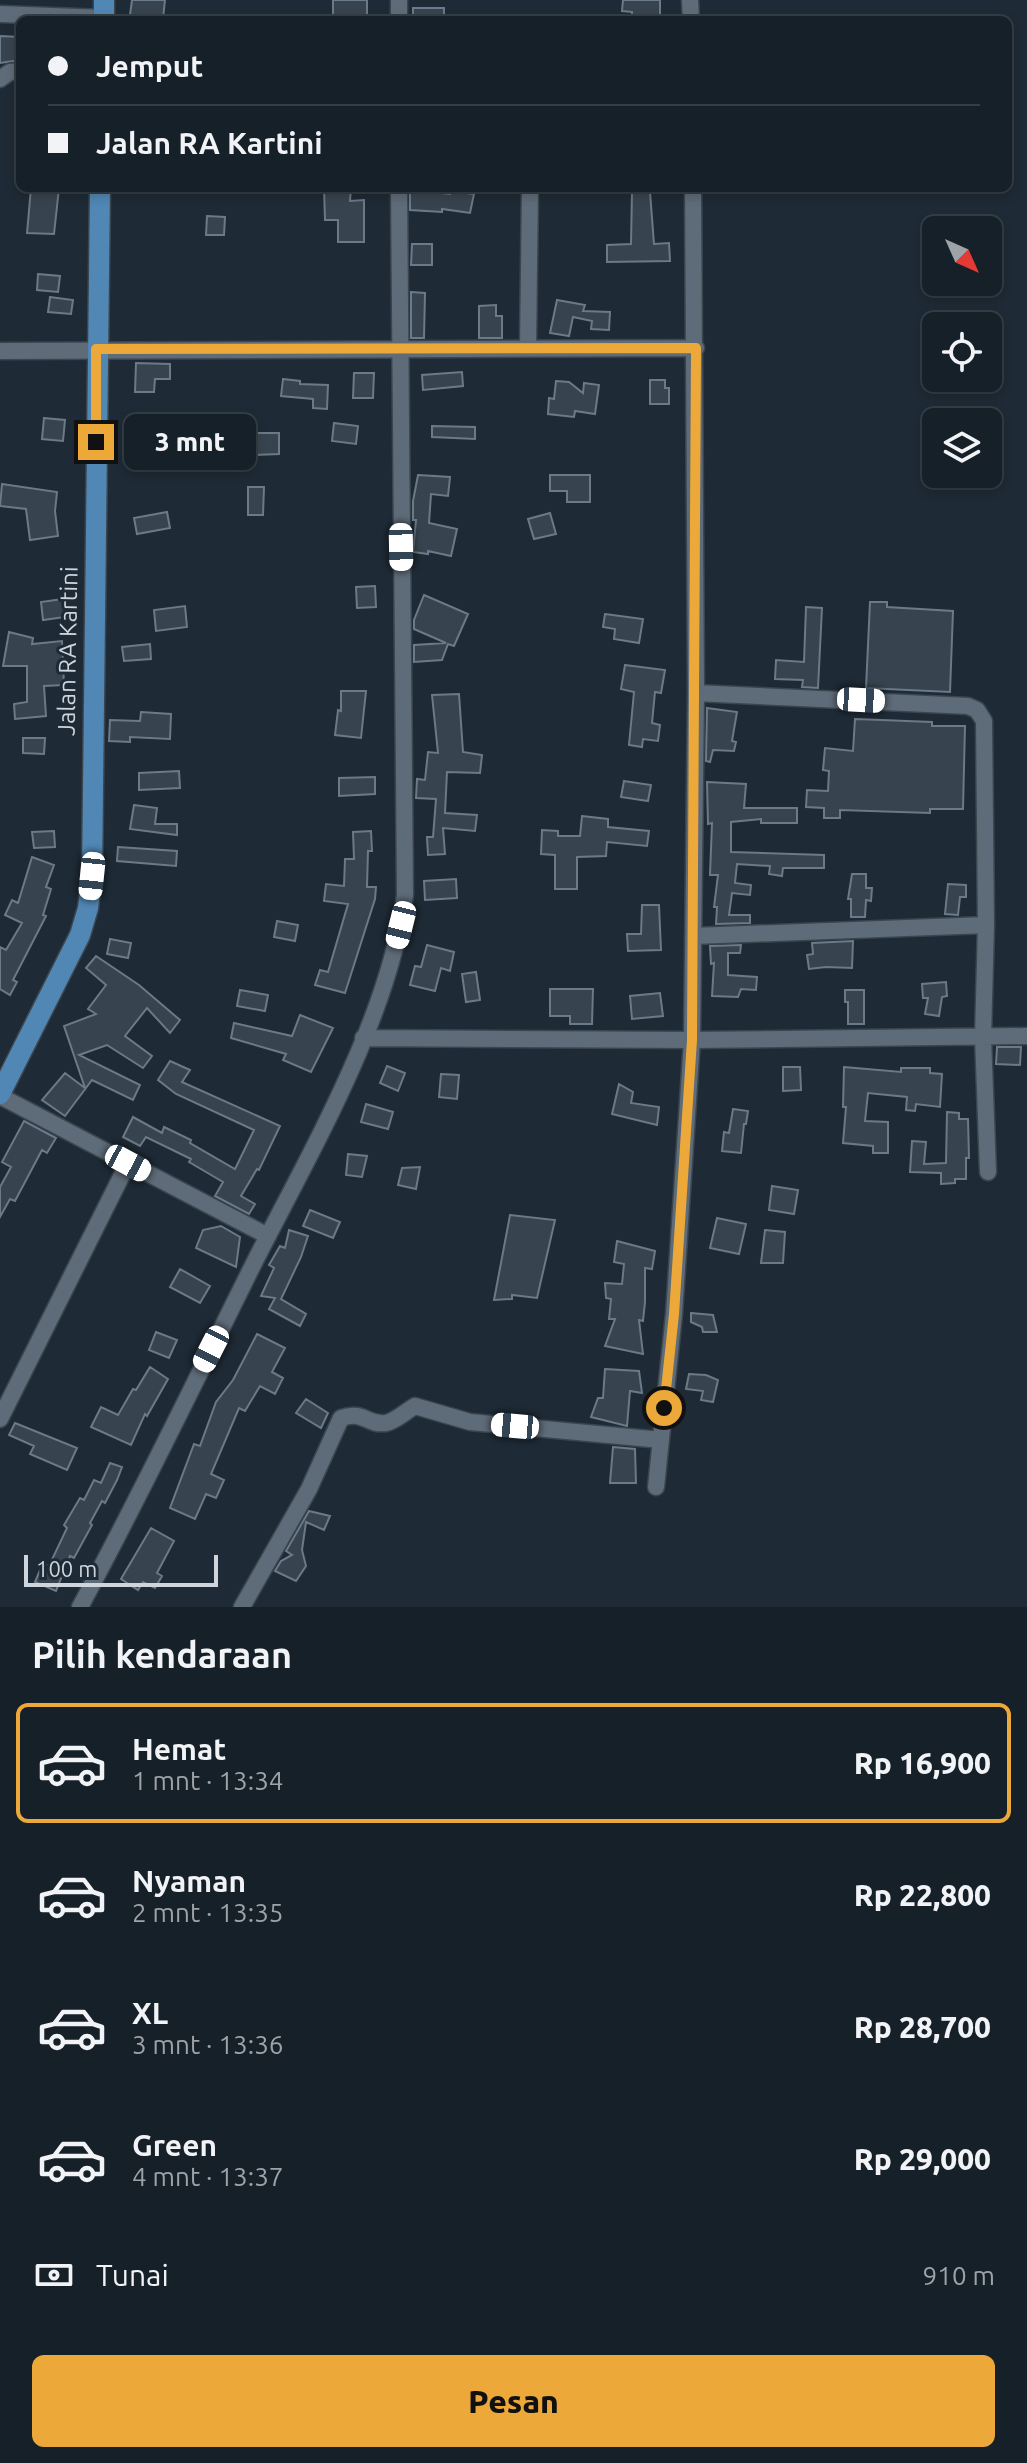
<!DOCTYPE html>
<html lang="id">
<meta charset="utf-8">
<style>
body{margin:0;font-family:Ubuntu,sans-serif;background:#232d34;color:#f1f3f6;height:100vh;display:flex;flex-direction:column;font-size:30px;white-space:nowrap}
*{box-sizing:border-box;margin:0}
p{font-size:26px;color:#9ea3a8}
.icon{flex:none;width:44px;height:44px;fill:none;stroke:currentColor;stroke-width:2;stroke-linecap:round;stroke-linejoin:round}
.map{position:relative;height:1607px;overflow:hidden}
.details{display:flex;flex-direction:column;background:#162028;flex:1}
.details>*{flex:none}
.hud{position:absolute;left:16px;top:16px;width:996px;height:176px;border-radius:12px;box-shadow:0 4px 12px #0003,0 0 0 2px #353e45;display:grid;align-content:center;height:176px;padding:0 32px;background:#162028}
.needle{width:52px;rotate:135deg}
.fabs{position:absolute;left:922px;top:216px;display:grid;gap:16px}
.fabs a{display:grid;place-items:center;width:80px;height:80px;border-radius:12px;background:#162028;box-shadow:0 4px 12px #0003,0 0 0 2px #353e45;font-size:40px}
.scale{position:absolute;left:24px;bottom:20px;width:194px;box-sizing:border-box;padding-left:8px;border:4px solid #ced5dc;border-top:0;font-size:22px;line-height:28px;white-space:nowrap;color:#ced5dc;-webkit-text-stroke:6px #1e2a35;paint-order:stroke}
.end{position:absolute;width:36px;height:36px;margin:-18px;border:10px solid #eca93a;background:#111;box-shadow:0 0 0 4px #111}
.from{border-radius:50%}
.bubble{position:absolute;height:56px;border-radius:12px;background:#162028;box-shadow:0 4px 12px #0003,0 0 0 2px #353e45;font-size:26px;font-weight:800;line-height:56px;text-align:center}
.car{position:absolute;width:24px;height:48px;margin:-24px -12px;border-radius:10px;box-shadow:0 0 6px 2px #0007;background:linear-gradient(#fff 24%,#345 0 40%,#fff 0 76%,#345 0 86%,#fff 0)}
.hud b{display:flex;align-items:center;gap:28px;height:76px;font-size:30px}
.hud b+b{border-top:2px solid #353e45}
.hud i{width:20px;height:20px;background:#f1f3f6}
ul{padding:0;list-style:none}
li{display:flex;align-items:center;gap:24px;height:120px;margin:0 16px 12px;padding:0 16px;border:4px solid transparent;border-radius:12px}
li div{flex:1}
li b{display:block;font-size:30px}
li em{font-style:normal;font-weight:800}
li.selected{border-color:#eca93a}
li>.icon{width:72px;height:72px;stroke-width:1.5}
h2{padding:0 32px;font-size:36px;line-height:96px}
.pay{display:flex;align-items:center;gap:20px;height:88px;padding:0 32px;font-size:30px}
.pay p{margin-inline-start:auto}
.primary-button{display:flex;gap:16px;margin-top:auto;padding:16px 32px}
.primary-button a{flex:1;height:92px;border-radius:12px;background:#eca93a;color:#111;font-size:32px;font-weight:800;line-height:92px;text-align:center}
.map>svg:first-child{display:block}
</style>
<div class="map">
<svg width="1027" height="1607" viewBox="0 0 1027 1607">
<rect width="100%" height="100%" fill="#1e2a35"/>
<path fill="#37444f" stroke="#6c7986" stroke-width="2" d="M132 0H165L163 19 130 15Z
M333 0H367V18L333 19Z
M623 0H660V20H632V12L622 11Z
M413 8H444V20H413Z
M0 36 20 37V60L0 63Z
M31 188H59L54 234 27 233Z
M324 188H351L350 201 364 200V242H338V220H325Z
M410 190 450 194V191L474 194 470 213 442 209V212L410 210Z
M632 192H650L654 244 669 243 670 261 607 262V245L631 244Z
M207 216 225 217 224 235H206Z
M412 244H432V265H411Z
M38 274 60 276 58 292 37 290Z
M411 292 425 293 424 338H411Z
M50 297 73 300 71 314 48 312Z
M557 300 585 305 583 311 610 312 609 330 591 329 592 321 573 317 569 336 550 333Z
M496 305V316H502V338H479V306Z
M136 363 170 364V379H155L154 392H135Z
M462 372 463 386 423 390 422 375Z
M354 373H374L373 398H353Z
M283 379 300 381V384L328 385 327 409 313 408V399L281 396Z
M650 380H665V388H669V404H650Z
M556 381 569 382 583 393 584 383 599 385 595 414 575 411 574 417 548 414 549 398 554 399Z
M44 418 65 420 63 441 42 439Z
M334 423 358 426 356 444 332 441Z
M432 426 475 427V439L432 437Z
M251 433H279V454L251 455Z
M162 446V466H134V447Z
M418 475 450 477 448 496 431 494 429 523 457 529 451 556 428 551V554L413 552 416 520H413V501Z
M550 475H590V502H567V491H550Z
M2 484 57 492 55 511 58 536 30 540 26 509 0 506Z
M248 487H264L263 515H248Z
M167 512 170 528 137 534 134 518Z
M550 513 556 534 534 539 528 519Z
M375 586 376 607 357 608 356 587Z
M424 595 468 614 454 646 448 644 442 660 414 662V645L446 643 414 629V620Z
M63 599 65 617 43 620 41 602Z
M870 602H887V607L953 611 950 692 866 688Z
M185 606 187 627 156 631 154 610Z
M806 607 822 608 818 688 802 687 803 680 775 679 776 660 804 662Z
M605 614 643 619 639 643 614 639 615 629 603 627Z
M9 632 33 638 32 644 62 641 64 685 44 686 46 716 15 719 14 704 27 702V666H3Z
M150 644 151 659 124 661 122 647Z
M625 665 665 670 661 693 655 692 652 723 660 725 658 741 643 739 642 747 629 745 634 692 621 689Z
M341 691H366L361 738 335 735 338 710 341 711Z
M459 694 463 752 482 755 480 773 447 772 445 813 477 815 475 831 443 828 445 854 428 855 427 837H433L436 799 416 798 417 779 425 780 428 752 438 753 432 695Z
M707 708 737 712 732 741 736 742 734 751 713 750 710 762 706 761Z
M141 712 171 714 170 739 130 737V742L109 741 110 720 140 721Z
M855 719 932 722V726H965L963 809H930V813L840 810V818H824V808L806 807 807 790 828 791 829 771 823 770 825 748 853 751Z
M23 738H45L44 754 23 753Z
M179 771 180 788 139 790V773Z
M375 777V794L339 796V778Z
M624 781 651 785 648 801 621 797Z
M707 782 746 784 744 808H797V823H761V819L731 822V852L824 855V868H783L782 876 769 874 770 866 737 864 735 883 751 885 750 895 732 893 729 915H750V923L716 924 717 907H714L718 875H710L712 823 708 824Z
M134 805 157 808 155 824H177V835L130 829Z
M582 816 608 819V827L649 831 647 846 607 842 606 856 577 857V889H555V855L541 854 542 830 558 831V836H580Z
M54 831 55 847 34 848 32 832Z
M371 831 372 851H368L367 887H376L375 899 345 993 315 985 320 970 328 972 348 904 324 901 326 884 344 886 345 859H354L353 832Z
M118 847 177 851 176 866 117 861Z
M32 857 54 865 46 887 51 889 43 915 46 916 13 980 17 982 10 995 0 989V947L6 950 22 923 5 915 12 900 18 903Z
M852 874H866V888H872L871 901 866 900 865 917H851V899H848Z
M456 879 457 898 425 900 424 881Z
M948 884 966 885V897H960L958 915 945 914Z
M642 905H659L661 950 628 951 627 934H641Z
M277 921 298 925 295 941 274 937Z
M110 939 131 943 128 958 107 954Z
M853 941 852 968 826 967 809 969 807 955 813 954 812 943Z
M427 945 454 952 450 971 441 968 435 991 410 985 415 966 421 967Z
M741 945 740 953H728V975L757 977 756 990 741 989 738 997 712 996 714 963 711 964 710 946Z
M96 956 139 985 180 1020 170 1033 147 1008 125 1036 152 1056 143 1068 107 1045 79 1055 140 1085 133 1100 92 1080 65 1116 42 1100 65 1073 85 1088 64 1026 96 1014 88 1009 106 985 86 968Z
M476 972 480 1000 466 1002 462 974Z
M946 982 947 996 942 997 939 1016 925 1014 928 998H923L922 984Z
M550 989H593L592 1024H570V1016H550Z
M240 990 268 995 265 1011 237 1006Z
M845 990H864V1024H848V1002H845Z
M660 993 663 1016 632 1019 630 996Z
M300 1015 333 1028 311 1072 283 1060 286 1054 231 1038 234 1023 292 1036Z
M997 1047H1021L1020 1065 996 1064Z
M170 1061 190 1070 182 1082 280 1126 259 1170 257 1169 241 1196 255 1204 249 1214 215 1196 223 1182 189 1162 191 1159 146 1137 140 1146 123 1137 133 1117 162 1133 164 1127 191 1140 190 1143 235 1169 254 1130 176 1094 158 1080Z
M387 1066 405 1073 398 1091 380 1083Z
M783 1067H800L801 1090 783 1091Z
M844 1067 901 1072V1068H930V1073L942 1074 940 1107 916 1104 915 1111 906 1110 907 1097 868 1093 865 1121 888 1122V1153H873V1146L843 1143 846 1107H843Z
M441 1074 459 1075 457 1099 439 1097Z
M619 1084 633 1092 631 1103 659 1107 657 1125 612 1114Z
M366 1104 393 1112 388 1129 361 1122Z
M733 1109 748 1111 746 1124H744L741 1153 722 1151 724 1132 729 1133Z
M947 1112 959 1113V1119H968L969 1158H966V1179H955V1183L941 1184V1173L910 1172 912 1141 926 1142 924 1164 946 1163Z
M24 1121 56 1138 47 1153 42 1150 15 1201 10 1199 0 1217V1187L11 1167 2 1162Z
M348 1154 367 1156 362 1177 346 1175Z
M420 1167 416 1189 398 1185 402 1168Z
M772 1186 798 1190 794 1214 769 1210Z
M310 1210 340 1222 333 1238 303 1226Z
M510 1215 555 1220 537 1298 512 1295V1299L494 1300Z
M717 1218 746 1224 739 1254 710 1248Z
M221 1226 240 1237 236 1267 196 1248 203 1230Z
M289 1230 308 1236 301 1257 281 1299 306 1314 300 1326 269 1309 275 1298 261 1296 274 1268 269 1265 280 1246 285 1248Z
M765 1230 785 1232 783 1263H761Z
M617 1241 655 1251 652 1269 645 1268V1302L643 1321 639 1320 643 1354 605 1346 615 1319H609L611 1299 606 1298 605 1283 622 1284 624 1264 614 1262Z
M180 1269 210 1286 200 1303 170 1287Z
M691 1313 713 1315 717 1332H703L702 1327 691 1322Z
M156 1332 177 1340 169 1358 149 1350Z
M257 1334 285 1348 272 1372 283 1378 275 1394 260 1386 245 1411 239 1408 211 1474 224 1480 216 1498 206 1494 195 1519 170 1508 194 1444 200 1446 216 1402 233 1380Z
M150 1367 168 1379 147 1416 145 1414 131 1445 91 1427 101 1407 118 1415 133 1389 136 1390Z
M605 1369 639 1371 642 1393 630 1391 627 1426 591 1417 598 1398H603Z
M689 1374 706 1375 718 1380 713 1402 701 1400 703 1391 686 1389Z
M306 1399 328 1413 321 1428 296 1413Z
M15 1423 77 1448 67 1470 30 1454 34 1446 9 1435Z
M613 1447 635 1449 636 1483H610Z
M110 1463 122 1467 117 1480 105 1503 102 1501 90 1523 92 1525 74 1558 70 1556 56 1591 35 1582 43 1563 49 1566 67 1528 64 1525 80 1498 84 1500 94 1480 101 1483Z
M309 1511 330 1516 324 1530 306 1522 302 1550 306 1566 296 1581 275 1571 281 1561 292 1555 286 1551Z
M151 1528 174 1541 157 1573 162 1576 155 1588 143 1582 138 1590 121 1579Z"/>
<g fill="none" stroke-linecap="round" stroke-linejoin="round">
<g stroke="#3b454e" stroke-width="19">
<path id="minor" d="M399 0V20
M690 0 691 20
M0 14 104 18
M0 79 10 72 20 71
M528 348 530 188
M0 351 696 348
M696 693 968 706 977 710 984 721 986 925 983 1037 988 1172
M694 936 986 925
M363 1038 692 1040 1027 1036
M0 1096 268 1236
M0 1419 128 1163
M656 1487 674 1314 692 1040 696 693 693 188
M80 1607C142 1493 198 1375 256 1259 311 1151 390 1016 405 895L399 188
M242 1607 309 1489 341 1418C365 1410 367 1426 386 1423 396 1421 406 1411 415 1406L470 1422 661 1440"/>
</g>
<g stroke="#3b454e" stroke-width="23">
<path id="major" d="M104 20V0
M0 1094 80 935 88 908 92 876 100 188"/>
</g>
<use href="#minor" stroke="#5e6b78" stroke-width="16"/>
<use href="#major" stroke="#5187b4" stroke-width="20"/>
</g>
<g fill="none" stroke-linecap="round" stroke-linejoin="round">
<path stroke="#eca93a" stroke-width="10" d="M96 442V349L696 348 692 1040 674 1314 664 1408"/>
</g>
<g text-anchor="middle" stroke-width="6" stroke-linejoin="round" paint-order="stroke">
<g font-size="24" fill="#ced5dc" stroke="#1e2a35">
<text transform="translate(68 651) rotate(-89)" y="8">Jalan RA Kartini</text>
</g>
</g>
</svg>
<div class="fabs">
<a><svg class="needle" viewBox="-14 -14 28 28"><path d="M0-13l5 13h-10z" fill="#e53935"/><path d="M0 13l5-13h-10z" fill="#9ea3a8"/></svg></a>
<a><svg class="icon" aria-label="locate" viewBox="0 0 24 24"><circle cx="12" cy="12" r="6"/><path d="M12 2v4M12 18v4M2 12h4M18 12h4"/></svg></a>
<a><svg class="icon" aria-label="layers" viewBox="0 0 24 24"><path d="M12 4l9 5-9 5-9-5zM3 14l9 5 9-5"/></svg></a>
</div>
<div class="scale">100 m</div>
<i class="end from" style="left:664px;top:1408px"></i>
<i class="end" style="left:96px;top:442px"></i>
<div class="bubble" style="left:124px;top:414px;width:132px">3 mnt</div>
<i class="car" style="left:401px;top:547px;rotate:179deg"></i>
<i class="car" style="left:861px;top:700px;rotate:93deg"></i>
<i class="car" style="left:92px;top:876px;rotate:186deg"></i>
<i class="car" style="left:401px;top:925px;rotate:194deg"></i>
<i class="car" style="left:128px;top:1163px;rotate:118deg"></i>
<i class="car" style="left:211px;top:1349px;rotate:207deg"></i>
<i class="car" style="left:515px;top:1426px;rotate:275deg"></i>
<div class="hud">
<b><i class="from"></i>Jemput</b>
<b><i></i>Jalan RA Kartini</b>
</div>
</div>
<section class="details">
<h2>Pilih kendaraan</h2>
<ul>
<li class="selected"><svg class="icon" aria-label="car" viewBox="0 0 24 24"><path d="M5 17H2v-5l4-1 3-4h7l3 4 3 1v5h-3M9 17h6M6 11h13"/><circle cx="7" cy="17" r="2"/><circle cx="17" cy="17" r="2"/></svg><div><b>Hemat</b><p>1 mnt · 13:34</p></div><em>Rp 16,900</em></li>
<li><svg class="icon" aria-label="car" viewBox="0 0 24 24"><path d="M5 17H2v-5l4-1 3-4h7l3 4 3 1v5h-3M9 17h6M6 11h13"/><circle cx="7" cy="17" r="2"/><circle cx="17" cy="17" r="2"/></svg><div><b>Nyaman</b><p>2 mnt · 13:35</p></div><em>Rp 22,800</em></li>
<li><svg class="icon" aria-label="car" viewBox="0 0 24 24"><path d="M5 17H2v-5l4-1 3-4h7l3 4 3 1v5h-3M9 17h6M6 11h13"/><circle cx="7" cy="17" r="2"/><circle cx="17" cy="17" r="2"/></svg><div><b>XL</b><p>3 mnt · 13:36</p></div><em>Rp 28,700</em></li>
<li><svg class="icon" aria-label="car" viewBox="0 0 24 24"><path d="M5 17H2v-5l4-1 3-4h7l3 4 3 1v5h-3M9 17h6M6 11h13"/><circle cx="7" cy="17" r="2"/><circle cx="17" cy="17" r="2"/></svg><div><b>Green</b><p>4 mnt · 13:37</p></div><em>Rp 29,000</em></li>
</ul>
<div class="pay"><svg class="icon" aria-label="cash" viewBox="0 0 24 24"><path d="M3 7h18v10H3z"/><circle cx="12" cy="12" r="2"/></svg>Tunai<p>910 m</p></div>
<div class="primary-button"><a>Pesan</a></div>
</section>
